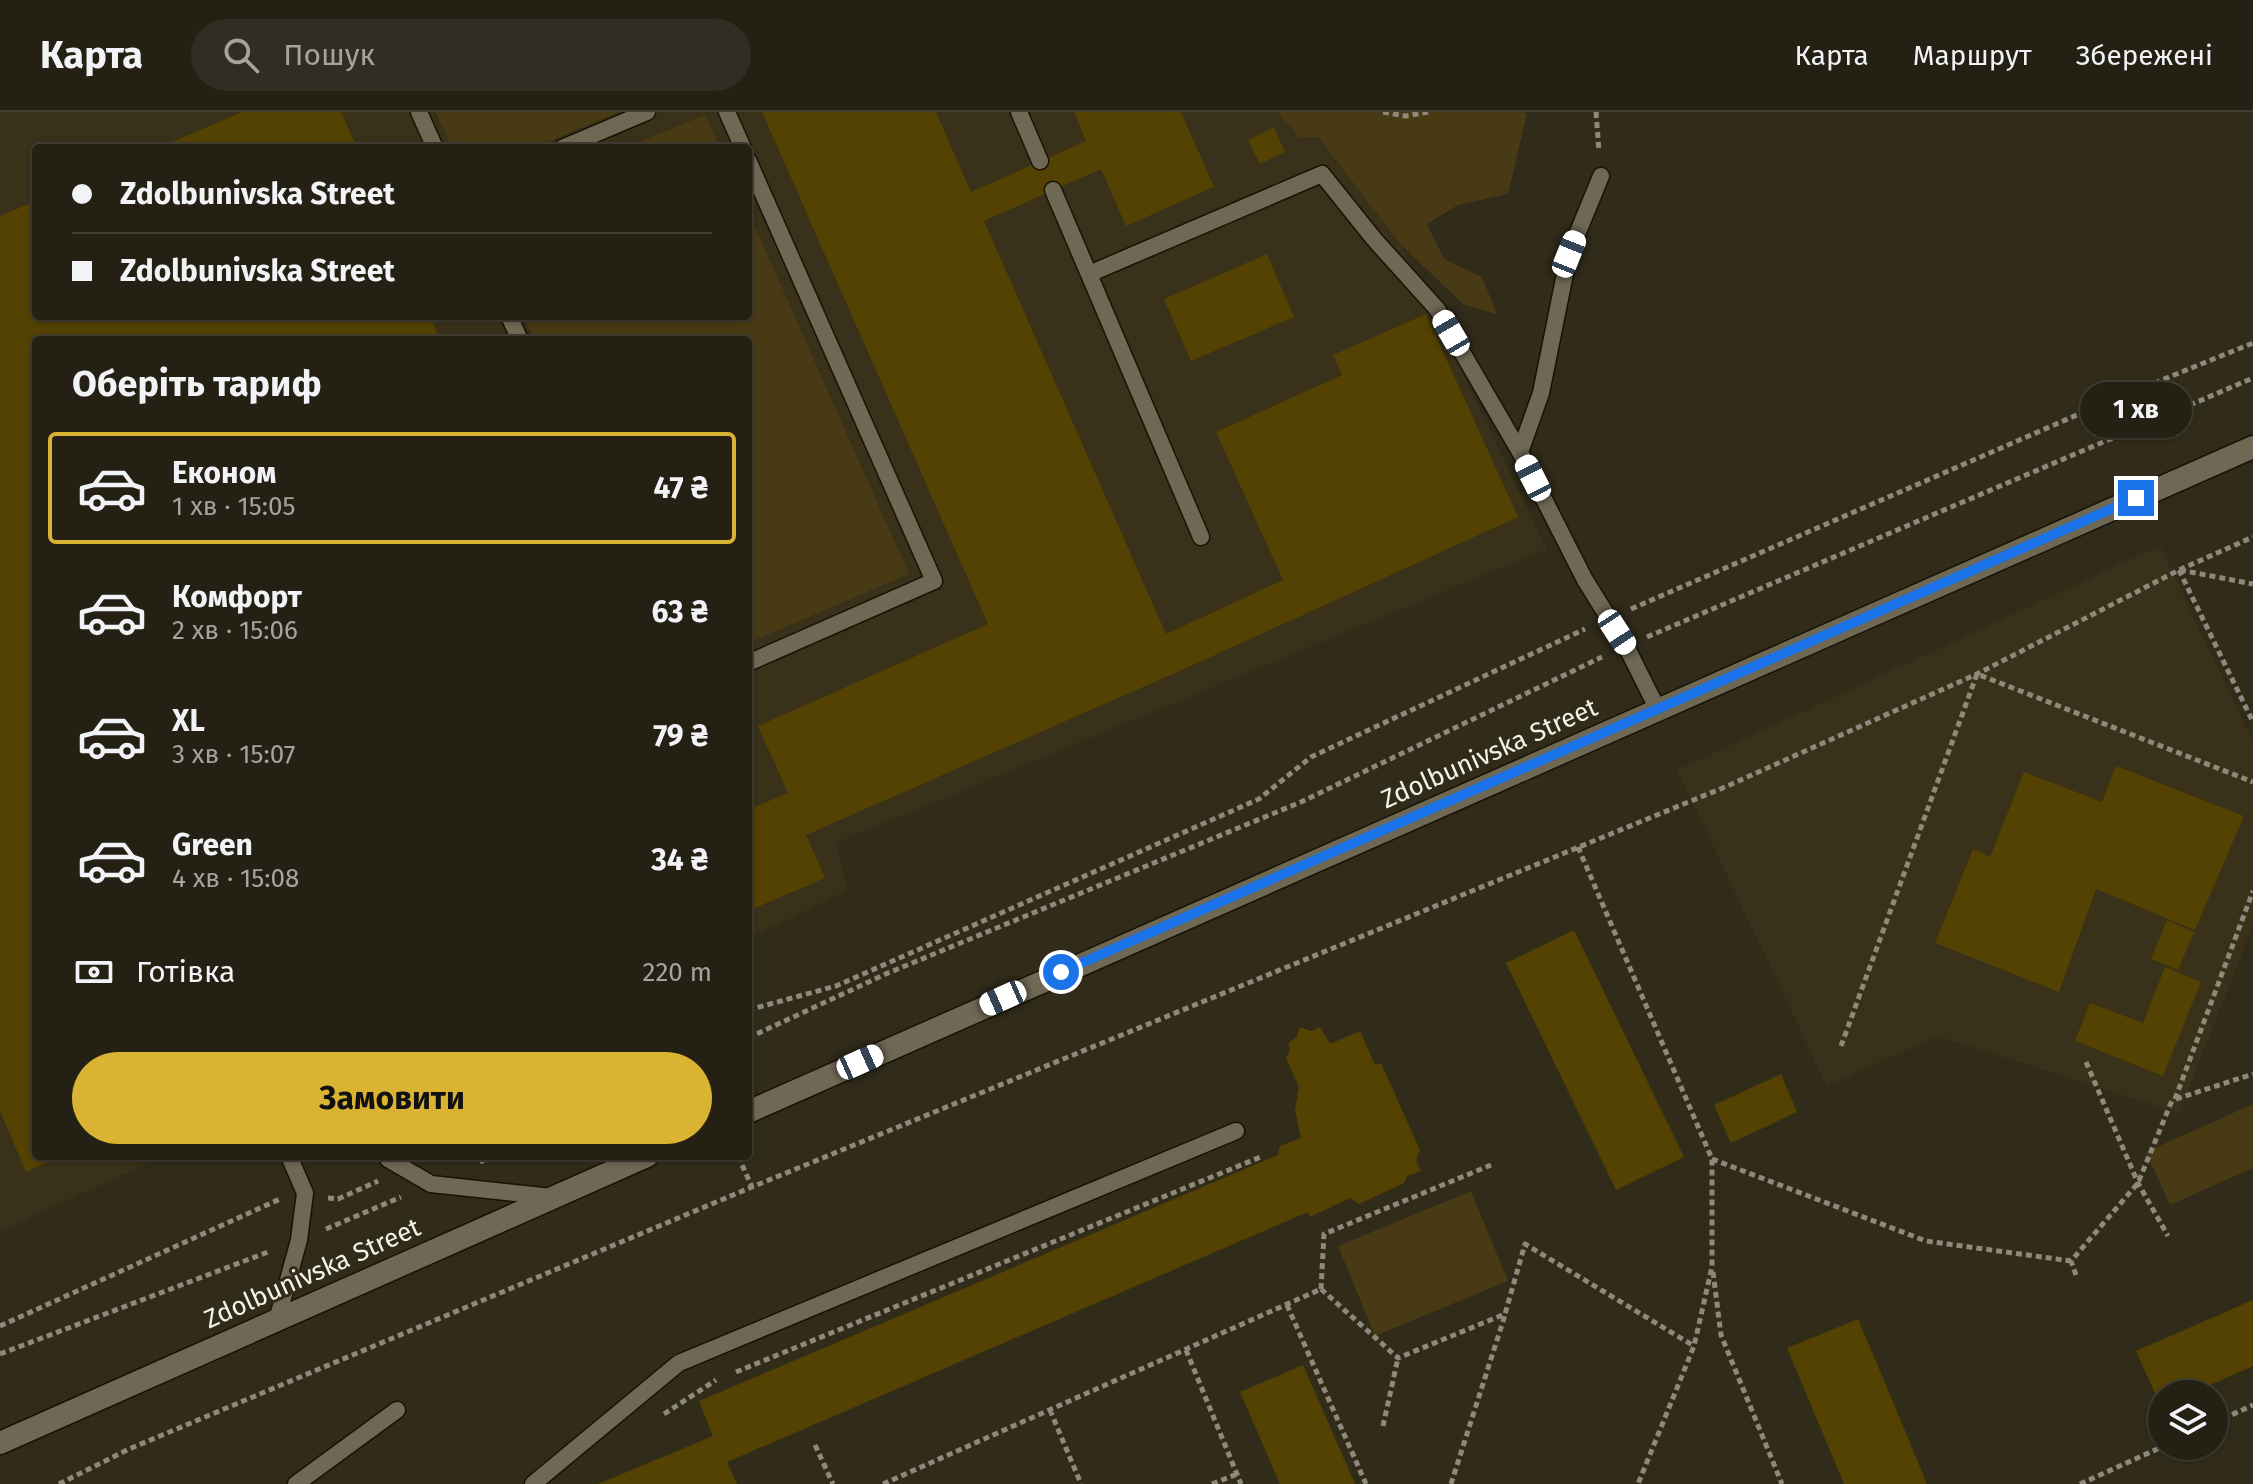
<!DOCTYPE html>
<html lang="uk">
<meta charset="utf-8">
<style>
body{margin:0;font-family:"Fira Sans",sans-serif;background:#312d22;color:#f1f3f6;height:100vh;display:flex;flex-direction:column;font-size:30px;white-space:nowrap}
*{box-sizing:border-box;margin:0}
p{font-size:26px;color:#a3a3a0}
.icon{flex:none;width:44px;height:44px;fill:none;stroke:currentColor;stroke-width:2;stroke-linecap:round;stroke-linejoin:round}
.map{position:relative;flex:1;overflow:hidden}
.panel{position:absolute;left:32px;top:224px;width:720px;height:824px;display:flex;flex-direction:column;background:#252014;border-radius:8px;box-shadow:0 2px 6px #0004,0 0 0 2px #423e34}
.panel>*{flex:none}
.banner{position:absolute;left:32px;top:32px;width:720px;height:176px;border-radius:8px;box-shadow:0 2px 6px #0004,0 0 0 2px #423e34;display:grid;align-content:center;height:176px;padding:0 40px;background:#252014}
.buttons{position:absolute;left:2148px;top:1268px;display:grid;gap:16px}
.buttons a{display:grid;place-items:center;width:80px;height:80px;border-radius:50%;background:#252014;box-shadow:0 2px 6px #0004,0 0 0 2px #423e34;font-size:40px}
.end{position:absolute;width:36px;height:36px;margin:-18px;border:10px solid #1a73e8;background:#fff;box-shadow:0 0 0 4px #fff}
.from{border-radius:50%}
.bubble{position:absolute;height:56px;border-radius:28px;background:#252014;box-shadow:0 2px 6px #0004,0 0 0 2px #423e34;font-size:26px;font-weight:700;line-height:56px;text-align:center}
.car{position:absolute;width:24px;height:48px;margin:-24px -12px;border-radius:10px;box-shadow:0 0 6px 2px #0007;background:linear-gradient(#fff 24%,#345 0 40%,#fff 0 76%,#345 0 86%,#fff 0)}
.banner b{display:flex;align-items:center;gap:28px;height:76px;font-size:30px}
.banner b+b{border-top:2px solid #423e34}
.banner i{width:20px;height:20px;background:#f1f3f6}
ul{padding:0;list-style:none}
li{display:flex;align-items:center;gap:24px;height:112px;margin:0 16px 12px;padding:0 24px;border:4px solid transparent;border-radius:8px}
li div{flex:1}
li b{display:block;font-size:30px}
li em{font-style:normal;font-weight:700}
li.active{border-color:#dbb333}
li>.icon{width:72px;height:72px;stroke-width:1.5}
h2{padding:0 40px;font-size:36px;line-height:96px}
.pay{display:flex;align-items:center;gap:20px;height:88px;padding:0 40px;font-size:30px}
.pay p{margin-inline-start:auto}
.button{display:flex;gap:16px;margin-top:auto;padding:16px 40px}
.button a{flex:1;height:92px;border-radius:48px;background:#dbb333;color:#111;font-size:32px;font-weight:700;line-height:92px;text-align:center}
header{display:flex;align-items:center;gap:48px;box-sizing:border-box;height:112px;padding:0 40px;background:#252014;border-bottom:2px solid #423e34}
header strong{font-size:38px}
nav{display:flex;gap:44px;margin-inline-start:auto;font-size:28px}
.search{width:560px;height:72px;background:#312d22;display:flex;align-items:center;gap:20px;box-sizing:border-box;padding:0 28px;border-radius:44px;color:#a3a3a0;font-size:30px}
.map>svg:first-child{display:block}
</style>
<header>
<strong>Карта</strong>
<div class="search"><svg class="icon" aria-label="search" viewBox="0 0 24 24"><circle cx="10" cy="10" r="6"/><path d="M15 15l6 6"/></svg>Пошук</div>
<nav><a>Карта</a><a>Маршрут</a><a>Збережені</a></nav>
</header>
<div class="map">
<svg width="2253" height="1372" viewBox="0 0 2253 1372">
<rect width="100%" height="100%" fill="#312b1a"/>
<path fill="#393119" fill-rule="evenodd" d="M0 0H1278L1299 26 1318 25 1401 133 1547 437 836 731 848 778 748 827V228H36V1044H163L0 1119ZM36 36H748V204H36Z
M2160 434 2253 630V814L2179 1001 1937 924 1827 974 1677 658Z"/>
<path fill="#473a14" d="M436 0H619L533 36H452Z
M1278 0H1523L1527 2 1508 82 1458 93 1427 112 1444 147 1482 165 1497 202 1464 193 1401 133 1318 25 1299 26Z
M705 3 720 36H624Z
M748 99 909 462 748 531V228H535L524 204H748Z
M2253 992V1056L2170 1093 2146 1040Z
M1471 1079 1508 1169 1375 1224 1338 1134Z"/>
<path fill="#544202" d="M242 0H341L357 36H158Z
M762 0H936L971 80 1086 29 1074 0H1181L1214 75 1126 114 1101 57 984 109 1166 522 1283 468 1216 320 1342 263 1333 243 1426 202 1518 405 1182 558 806 723 825 766 748 799V698L788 681 758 614 988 512Z
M1274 15 1285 40 1260 52 1248 28Z
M36 89V204H430L440 228H36V1044H62L26 1060 0 999V104Z
M1267 142 1294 205 1191 249 1164 187Z
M2116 654 2244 704 2195 818 2096 777 2059 880 1935 831 1973 737 1990 745 2024 660 2102 690Z
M2167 808 2194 820 2178 858 2151 847Z
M1574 818 1684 1045 1616 1078 1506 851Z
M2165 855 2201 870 2163 964 2075 929 2090 891 2143 911Z
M1300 915 1311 919 1320 915 1330 932 1360 919 1375 953 1381 951 1420 1038 1416 1048 1421 1059 1407 1064 1404 1071 1359 1092 1350 1086 1310 1105 1308 1100 727 1350 737 1372H598L713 1324 699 1289 1278 1043 1280 1034 1301 1026 1295 998 1299 975 1286 946 1290 937 1288 931 1296 926Z
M1781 962 1797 1000 1731 1031 1714 993Z
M2253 1188V1254L2190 1282H2162V1297L2136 1239Z
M1858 1207 1896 1297 1927 1372H1844L1787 1236Z
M1303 1253 1355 1372H1280L1240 1280Z"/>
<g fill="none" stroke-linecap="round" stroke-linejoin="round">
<g stroke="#191304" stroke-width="19">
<path id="service" d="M419 0 435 36
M727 0 743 36
M1019 0 1040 49
M562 36 647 0
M748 48 934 469 748 551
M1053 78 1201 425
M1089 162 1322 62 1374 127 1437 197 1520 340 1585 468 1626 534 1658 598
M509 204 520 228
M1520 340 1541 281 1569 142 1601 64
M387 1044 388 1047 431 1072 552 1085
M277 1208 299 1128 305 1081 289 1044
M296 1372 397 1298
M533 1372 679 1251 1236 1019"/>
</g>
<g stroke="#191304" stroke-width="25">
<path id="tertiary" d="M748 1000 2253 335
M0 1331 647 1044"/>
</g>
<path stroke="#8e897b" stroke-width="5" stroke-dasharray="6 4" stroke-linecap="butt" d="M1383 0 1406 4 1428 0
M1596 0 1599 39
M2179 458 2253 610
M2180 458 2253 472
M1631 497 2100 293 2253 231
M1647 525 2253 266
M1578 735 1712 1047V1155L1694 1234 1638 1372
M748 898 836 874 1259 687 1311 645 1585 517
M748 926 888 861 1301 690 1602 545
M1841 934 1977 562 2253 670
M2086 950 2138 1071 2168 1124
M2175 987 2253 779
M2176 987 2253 962
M738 1044 752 1075
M1712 1047 1926 1129 2071 1149
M480 1050 492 1044
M328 1086 338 1087 378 1069
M326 1117 401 1085
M1713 1160 1721 1223 1782 1372
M2076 1163 2071 1149 2138 1071 2173 986
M1321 1177 1398 1246 1505 1202 1525 1132 1694 1234
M1321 1177 1324 1122 1491 1053
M1287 1193 1366 1372
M0 1214 280 1087
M1186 1238 1241 1372
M0 1242 268 1140
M736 1260 1263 1044
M1050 1298 1081 1372
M664 1302 716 1268
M2214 1311 2253 1293
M1383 1314 1398 1246
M815 1333 833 1372
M59 1372 129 1337 752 1075 1725 675 1977 562 2179 458 2253 425
M883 1372 1321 1177
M1212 1372 1237 1362
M1451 1372 1505 1203
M2080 1372 2164 1334"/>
<use href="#service" stroke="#6f6855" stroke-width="16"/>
<use href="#tertiary" stroke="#6f6855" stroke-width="22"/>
</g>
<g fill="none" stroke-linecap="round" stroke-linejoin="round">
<path stroke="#1a73e8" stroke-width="10" d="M1061 860 2136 386"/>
</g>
<g text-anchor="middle" stroke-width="6" stroke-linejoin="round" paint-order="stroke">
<g font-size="26" fill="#f6f2e7" stroke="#312b1a">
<text transform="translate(1489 641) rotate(-24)" y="9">Zdolbunivska Street</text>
<text transform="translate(312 1161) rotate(-24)" y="9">Zdolbunivska Street</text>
</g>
</g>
</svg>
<div class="buttons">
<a><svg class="icon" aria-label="layers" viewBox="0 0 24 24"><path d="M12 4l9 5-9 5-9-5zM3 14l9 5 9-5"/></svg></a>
</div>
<i class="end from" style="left:1061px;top:860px"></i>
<i class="end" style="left:2136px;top:386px"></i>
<div class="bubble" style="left:2080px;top:270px;width:112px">1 хв</div>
<i class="car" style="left:1569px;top:142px;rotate:22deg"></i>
<i class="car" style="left:1451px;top:221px;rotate:330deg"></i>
<i class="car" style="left:1533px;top:366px;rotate:333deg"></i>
<i class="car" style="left:1617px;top:520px;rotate:147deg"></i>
<i class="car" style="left:1003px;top:886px;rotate:246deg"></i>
<i class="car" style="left:860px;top:950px;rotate:66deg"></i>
<div class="banner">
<b><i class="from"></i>Zdolbunivska Street</b>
<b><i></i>Zdolbunivska Street</b>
</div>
<section class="panel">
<h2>Оберіть тариф</h2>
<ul>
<li class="active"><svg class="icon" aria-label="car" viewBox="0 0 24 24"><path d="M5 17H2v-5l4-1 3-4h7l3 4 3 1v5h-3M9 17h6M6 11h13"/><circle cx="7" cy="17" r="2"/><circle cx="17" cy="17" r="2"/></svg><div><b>Економ</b><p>1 хв · 15:05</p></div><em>47 ₴</em></li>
<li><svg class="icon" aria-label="car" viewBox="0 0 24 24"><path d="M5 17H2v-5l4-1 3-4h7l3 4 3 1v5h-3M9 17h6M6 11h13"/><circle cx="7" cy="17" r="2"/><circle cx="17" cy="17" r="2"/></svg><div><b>Комфорт</b><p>2 хв · 15:06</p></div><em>63 ₴</em></li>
<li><svg class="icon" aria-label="car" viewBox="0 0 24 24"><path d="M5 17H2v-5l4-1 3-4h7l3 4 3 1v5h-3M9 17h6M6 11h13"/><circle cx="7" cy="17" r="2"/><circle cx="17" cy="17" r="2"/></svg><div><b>XL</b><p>3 хв · 15:07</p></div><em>79 ₴</em></li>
<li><svg class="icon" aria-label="car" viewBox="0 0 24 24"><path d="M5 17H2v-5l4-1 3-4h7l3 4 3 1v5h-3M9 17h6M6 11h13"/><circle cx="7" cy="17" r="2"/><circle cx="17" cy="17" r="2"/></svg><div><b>Green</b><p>4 хв · 15:08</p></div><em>34 ₴</em></li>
</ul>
<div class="pay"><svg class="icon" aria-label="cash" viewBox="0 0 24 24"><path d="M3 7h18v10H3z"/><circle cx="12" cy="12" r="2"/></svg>Готівка<p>220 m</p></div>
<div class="button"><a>Замовити</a></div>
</section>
</div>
